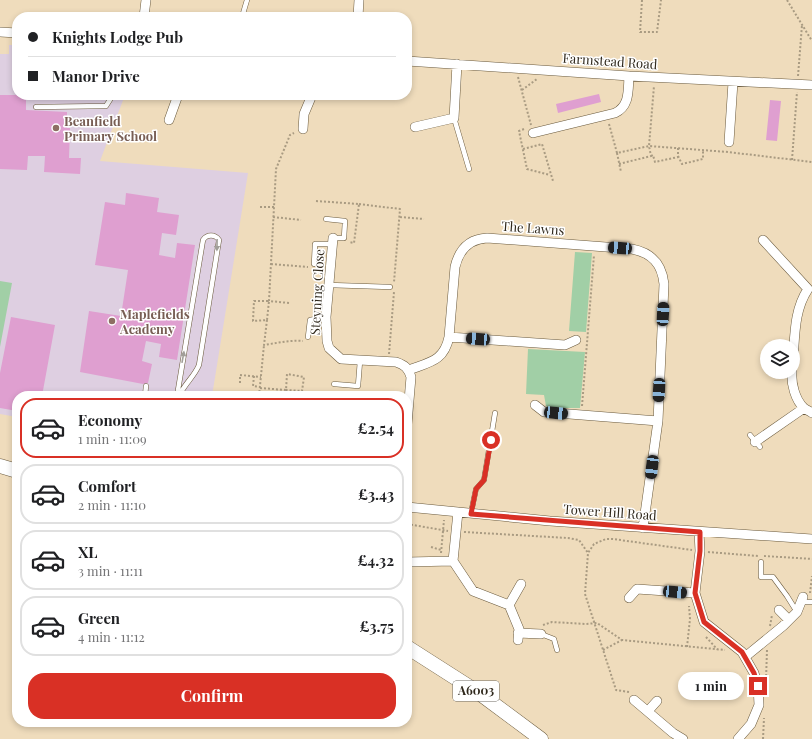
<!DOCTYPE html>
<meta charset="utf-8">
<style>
body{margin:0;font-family:"Playfair Display",serif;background:#f2f2f2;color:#202124;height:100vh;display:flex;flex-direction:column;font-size:15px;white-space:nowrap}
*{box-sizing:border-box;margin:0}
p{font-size:13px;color:#757577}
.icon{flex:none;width:22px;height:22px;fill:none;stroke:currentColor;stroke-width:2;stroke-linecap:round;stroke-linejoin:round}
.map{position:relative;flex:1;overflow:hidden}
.side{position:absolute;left:12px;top:391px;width:400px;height:336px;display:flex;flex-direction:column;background:#fff;border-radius:16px;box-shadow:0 2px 6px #0003}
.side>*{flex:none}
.banner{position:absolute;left:12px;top:12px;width:400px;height:88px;border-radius:16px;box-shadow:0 2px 6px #0003;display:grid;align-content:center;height:88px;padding:0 16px;background:#fff}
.fabs{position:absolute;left:760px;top:339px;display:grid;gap:8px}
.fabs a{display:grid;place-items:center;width:40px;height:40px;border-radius:50%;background:#fff;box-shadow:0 2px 6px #0003;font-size:20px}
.end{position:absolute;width:18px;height:18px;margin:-9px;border:5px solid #d93025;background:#fff;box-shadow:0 0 0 2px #fff}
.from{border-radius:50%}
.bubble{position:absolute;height:28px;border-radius:14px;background:#fff;box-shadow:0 2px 6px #0003;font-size:13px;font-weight:700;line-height:28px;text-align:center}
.car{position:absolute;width:12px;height:24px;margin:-12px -6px;border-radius:5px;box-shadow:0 0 3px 1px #0007;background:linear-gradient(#222 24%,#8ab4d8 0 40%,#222 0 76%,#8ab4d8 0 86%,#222 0)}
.banner b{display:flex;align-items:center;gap:14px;height:38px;font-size:15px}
.banner b+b{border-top:1px solid #e0e0e0}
.banner i{width:10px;height:10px;background:#202124}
ul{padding:7px 0 0;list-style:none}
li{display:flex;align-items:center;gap:12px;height:60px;margin:0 8px 6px;padding:0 8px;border:2px solid #e0e0e0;border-radius:16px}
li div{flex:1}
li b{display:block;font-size:15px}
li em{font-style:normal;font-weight:700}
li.selected{border-color:#d93025}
li>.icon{width:36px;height:36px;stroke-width:1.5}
.action{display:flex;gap:8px;margin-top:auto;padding:8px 16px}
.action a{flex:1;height:46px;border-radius:16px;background:#d93025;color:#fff;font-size:16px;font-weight:700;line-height:46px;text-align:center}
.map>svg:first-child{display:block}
</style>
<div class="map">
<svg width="812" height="739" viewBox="0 0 812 739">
<rect width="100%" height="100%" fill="#efdcbc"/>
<path fill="#decfe1" d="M9 45H17V95H125L100 161 248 173 212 396H17V417L0 414V54H9Z"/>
<path fill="#a1cfa6" d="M575 252 592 253 586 332 569 331Z
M0 281 12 283 0 347Z
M528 349 585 352 580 408H551L546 406 544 395 526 394Z"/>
<path fill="#df9fd0" d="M599 94 601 102 558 113 556 104Z
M0 95H26V110L67 112V128H70L69 158H81L80 174 44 172 45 156H28L27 170 0 169Z
M770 100 781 101 777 141 766 140Z
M126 193 159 198 157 212 179 215 176 235 162 233 159 255 175 258 177 243 195 245 177 360 159 357 161 344 146 341 142 361 152 364 148 383 143 384 80 372 89 311 121 316 128 270 95 265 105 202 125 205Z
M11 317 55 325 42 396H17V411L0 408V373Z"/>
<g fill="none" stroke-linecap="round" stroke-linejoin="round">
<g stroke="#6a5a3d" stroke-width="5.5">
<path id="service" d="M242 17 247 0
M36 107 106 106 113 95
M454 118 469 169
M326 219 345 221 344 238H333
M314 264 315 244H332
M329 285 390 287
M308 337 310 320 326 317
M334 384 358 386 360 361
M145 396 146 386
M177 396 203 240C207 234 215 234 219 240L199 365C194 377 185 383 179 396
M750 435 760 447
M471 513 476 489 484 480 495 413
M761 562V577H773L787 596 797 612
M801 602H812
M541 634 554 639 557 650"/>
</g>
<g stroke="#6a5a3d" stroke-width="10">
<path id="minor" d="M144 17 146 0
M358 17 359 0
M0 32 17 33
M407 61 629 76 812 85
M169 120 178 95
M415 127 454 118 457 64
M303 129 304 114 312 95
M533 133 615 113C630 106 628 90 629 76
M729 142 733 82
M333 238 326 317 327 341 329 348 341 359 396 362C405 365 408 368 411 377L407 424
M763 240 808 289C794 310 795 335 793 360
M576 340 565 345 449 337 455 267C459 250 469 239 487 238L632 249C652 253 662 264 664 284L658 421 643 528
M409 370C430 362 444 361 449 337
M792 372C791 383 795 400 804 408 806 410 810 411 812 413
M535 405 544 412 658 421
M755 442 804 408
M407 507 550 521 812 539
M458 512 453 561 473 591 509 605 519 629 518 640
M699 532 700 551 695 593 704 622 742 652 754 673 758 686 759 705 751 724 738 739
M407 562 453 561
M629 598 637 589 695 593
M509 605 521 584
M779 610 789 620
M518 633 541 634
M745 657 783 626 797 612 803 597
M634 700 673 733 683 739
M648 711 657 701"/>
</g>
<g stroke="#6a5a3d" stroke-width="15">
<path id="trunk" d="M0 466 17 471
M407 647 479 693 541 739"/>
</g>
<path stroke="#a99b82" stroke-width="2" stroke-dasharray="2 2" stroke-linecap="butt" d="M642 0 640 32H657L661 0
M787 0 812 41
M798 76 802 25
M518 77 531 125
M522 90 537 79
M609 124 617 153 649 146 728 152 812 162
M524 129 519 131 527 169 550 175
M523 149 542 144 553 181
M617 153 621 172
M651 156 653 155 655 162 678 157V148
M678 156 682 164 703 159V150
M792 160 797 92
M619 164 651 156 649 146 654 86
M316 201 359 204 354 243 349 242
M359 204 400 209 394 282
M260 207H274
M273 217 301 220
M400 217 424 219
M271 264 308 267
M254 301H269L267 320 253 321Z
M289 303 269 301 276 169 290 135 294 133
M267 320 264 345C277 343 289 340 303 341
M389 354 394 292
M254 376 253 386 260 387
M240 383V375L261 377
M260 388 286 390 287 374 304 377 302 391 286 390
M302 391 305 396
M259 396 264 345
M582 406 594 255
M407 524 448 531
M464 532 568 538 579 540 588 553
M431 547 441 550
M708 552 758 556
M441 553 444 520
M764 556 812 559
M810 593 812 576
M543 625 552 622 586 624 597 623 622 640 725 650
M770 626 772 615
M706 637 717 649
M687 647 690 619 689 606
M603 650 622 640
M766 680 767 650
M629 692 616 690 585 594 588 553 594 544 606 539H613L692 550
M763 739 764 718"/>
<use href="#service" stroke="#fff" stroke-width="4.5"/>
<use href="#minor" stroke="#fff" stroke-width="9"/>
<use href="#trunk" stroke="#fff" stroke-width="14"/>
</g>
<defs><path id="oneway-solid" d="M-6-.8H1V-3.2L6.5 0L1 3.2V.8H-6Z"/></defs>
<g fill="#a19e99">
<use href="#oneway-solid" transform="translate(217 245) rotate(91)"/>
<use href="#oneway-solid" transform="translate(183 357) rotate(-80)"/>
</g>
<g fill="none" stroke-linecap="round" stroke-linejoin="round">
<path stroke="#d93025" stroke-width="5" d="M491 440 484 480 476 489 471 514 700 532V551L695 593 704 622 742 652 754 673 758 686"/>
</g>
<g fill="#8d6e63" stroke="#fff" stroke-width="1.5">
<circle cx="56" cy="128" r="4"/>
<circle cx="112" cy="321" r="4"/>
</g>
<g text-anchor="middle" stroke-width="3" stroke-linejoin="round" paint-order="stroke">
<rect fill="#fff" stroke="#6d6860" stroke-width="1" x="453" y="681" width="46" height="20" rx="3"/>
<g font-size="12" font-weight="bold" fill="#2f281c">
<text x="476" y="695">A6003</text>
</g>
<g font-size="13" fill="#2f281c" stroke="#fff">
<text transform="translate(610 61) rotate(4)" y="5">Farmstead Road</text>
<text transform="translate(533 228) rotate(4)" y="5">The Lawns</text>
<text transform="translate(317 292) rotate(-87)" y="5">Steyning Close</text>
<text transform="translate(610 512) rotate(4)" y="5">Tower Hill Road</text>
</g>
<g font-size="13" font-weight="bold" fill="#785e54" stroke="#fff" text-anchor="start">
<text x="64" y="126">Beanfield<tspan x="64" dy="15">Primary School</tspan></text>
<text x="120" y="319">Maplefields<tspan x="120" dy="15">Academy</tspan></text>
</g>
</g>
</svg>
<div class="fabs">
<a><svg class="icon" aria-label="layers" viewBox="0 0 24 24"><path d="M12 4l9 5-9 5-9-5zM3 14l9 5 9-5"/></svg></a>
</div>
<i class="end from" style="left:491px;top:440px"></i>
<i class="end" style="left:758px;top:686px"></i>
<div class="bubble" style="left:678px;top:672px;width:66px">1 min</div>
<i class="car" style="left:620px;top:248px;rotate:274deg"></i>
<i class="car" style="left:663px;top:314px;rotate:3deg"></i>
<i class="car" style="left:478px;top:339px;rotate:274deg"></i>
<i class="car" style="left:659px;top:390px;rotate:183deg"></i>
<i class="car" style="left:556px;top:413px;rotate:96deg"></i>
<i class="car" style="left:652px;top:467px;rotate:187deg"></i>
<i class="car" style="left:675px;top:592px;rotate:95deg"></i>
<div class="banner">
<b><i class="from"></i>Knights Lodge Pub</b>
<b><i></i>Manor Drive</b>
</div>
<section class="side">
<ul>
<li class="selected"><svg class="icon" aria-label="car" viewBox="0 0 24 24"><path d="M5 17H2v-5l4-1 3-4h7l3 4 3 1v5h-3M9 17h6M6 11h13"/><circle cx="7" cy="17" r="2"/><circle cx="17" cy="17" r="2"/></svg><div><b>Economy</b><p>1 min · 11:09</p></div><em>£2.54</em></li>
<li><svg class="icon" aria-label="car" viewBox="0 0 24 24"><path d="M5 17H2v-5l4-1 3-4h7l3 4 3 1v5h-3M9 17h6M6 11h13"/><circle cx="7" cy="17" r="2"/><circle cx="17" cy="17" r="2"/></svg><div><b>Comfort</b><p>2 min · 11:10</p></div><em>£3.43</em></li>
<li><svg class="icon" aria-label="car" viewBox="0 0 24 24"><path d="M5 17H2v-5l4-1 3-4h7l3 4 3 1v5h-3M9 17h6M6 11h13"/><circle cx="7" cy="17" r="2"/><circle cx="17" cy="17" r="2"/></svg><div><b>XL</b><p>3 min · 11:11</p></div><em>£4.32</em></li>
<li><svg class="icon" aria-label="car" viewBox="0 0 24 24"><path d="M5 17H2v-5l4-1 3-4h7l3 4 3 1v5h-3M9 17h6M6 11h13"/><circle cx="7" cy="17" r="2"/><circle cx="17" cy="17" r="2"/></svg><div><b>Green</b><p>4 min · 11:12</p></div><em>£3.75</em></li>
</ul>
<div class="action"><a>Confirm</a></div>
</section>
</div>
